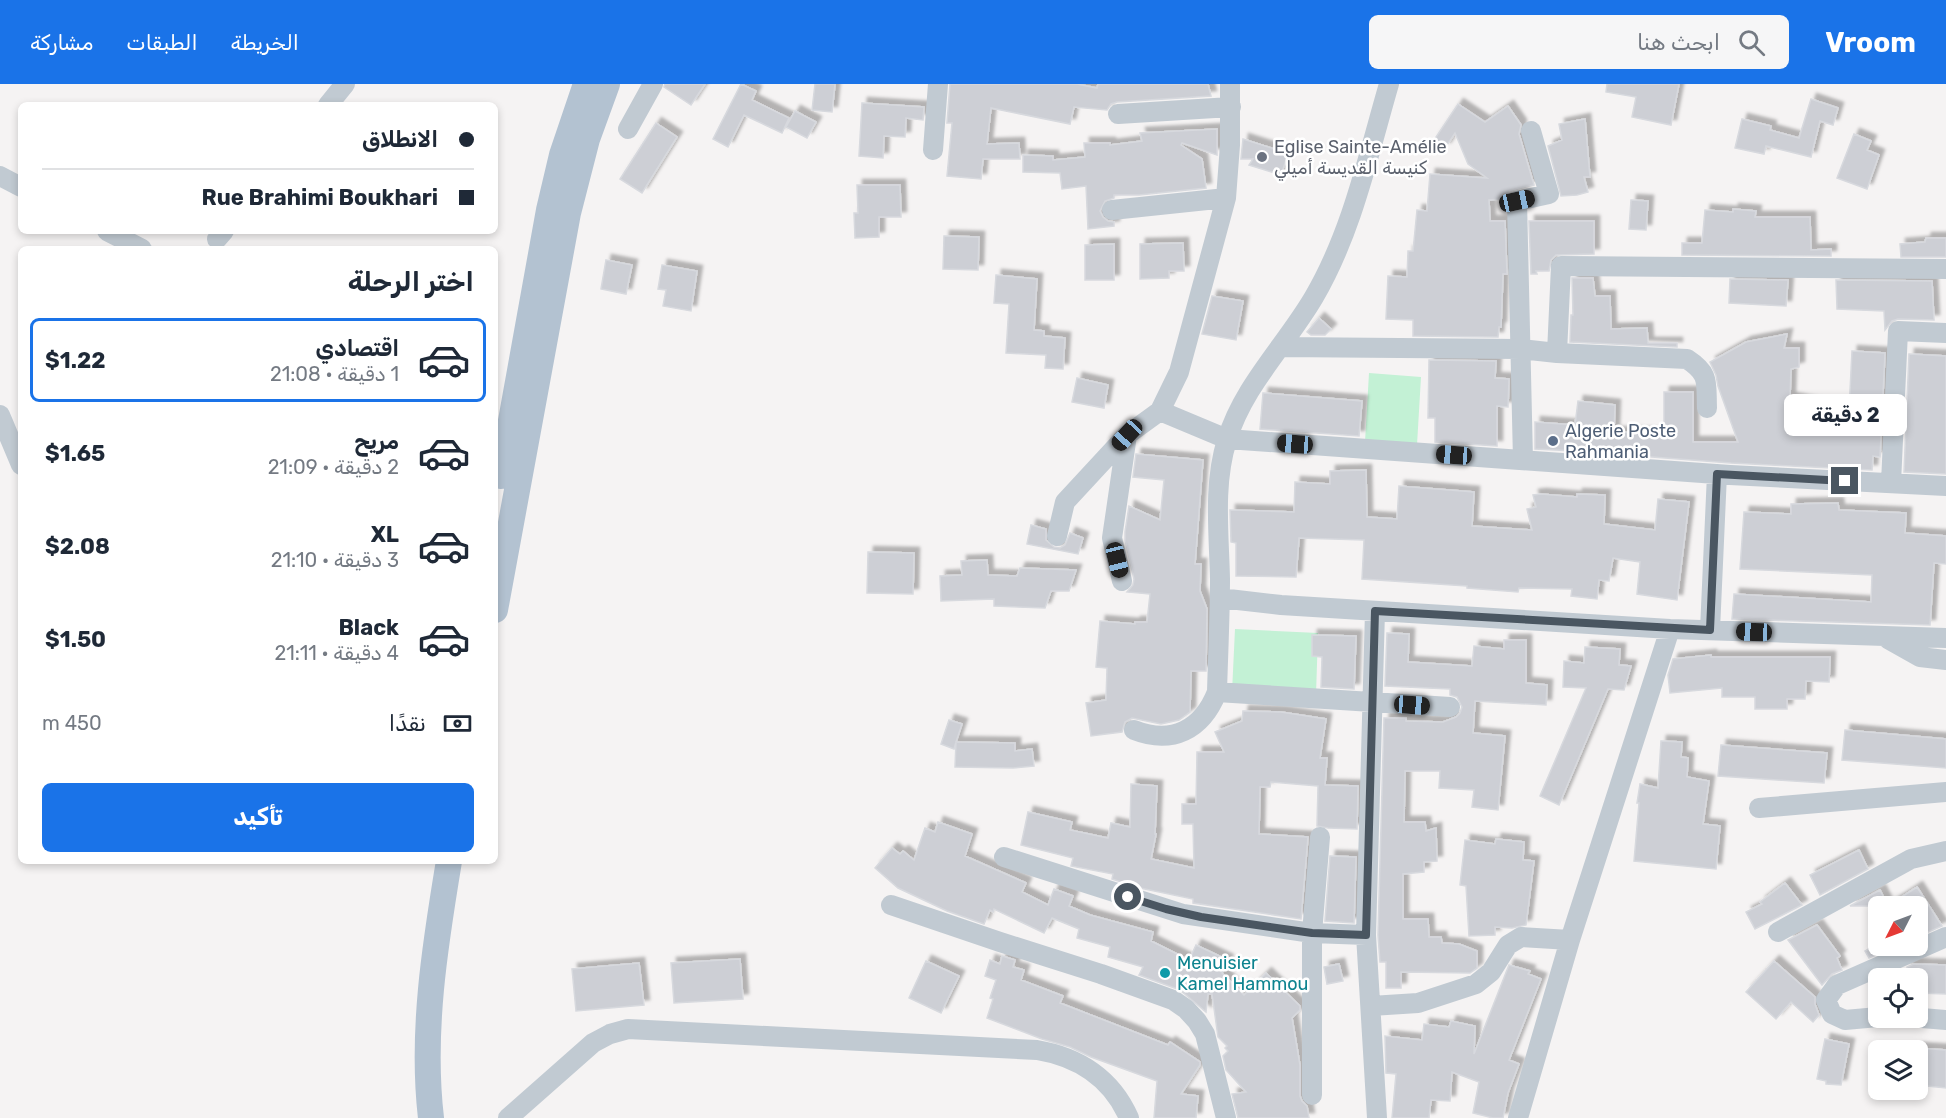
<!DOCTYPE html>
<html lang="ar">
<meta charset="utf-8">
<style>
body{margin:0;font-family:Rubik,"Noto Naskh Arabic",sans-serif;background:#f6f6f7;color:#1f2937;direction:rtl;height:100vh;display:flex;flex-direction:column;font-size:22px;white-space:nowrap}
*{box-sizing:border-box;margin:0}
p{font-size:20px;color:#747a83}
.icon{flex:none;width:33px;height:33px;fill:none;stroke:currentColor;stroke-width:2;stroke-linecap:round;stroke-linejoin:round}
.map{position:relative;flex:1;overflow:hidden;direction:ltr}
.panel{position:absolute;left:18px;top:162px;width:480px;height:618px;display:flex;flex-direction:column;background:#fff;border-radius:9px;box-shadow:0 3px 9px #0003;direction:rtl}
.panel>*{flex:none}
.guide{position:absolute;left:18px;top:18px;width:480px;height:132px;border-radius:9px;box-shadow:0 3px 9px #0003;direction:rtl;display:grid;align-content:center;height:132px;padding:0 24px;background:#fff}
.needle{width:39px;rotate:228deg}
.buttons{position:absolute;left:1868px;top:812px;display:grid;gap:12px}
.buttons a{display:grid;place-items:center;width:60px;height:60px;border-radius:9px;background:#fff;box-shadow:0 3px 9px #0003;font-size:30px}
.end{position:absolute;width:27px;height:27px;margin:-14px;border:8px solid #4a5661;background:#fff;box-shadow:0 0 0 3px #fff}
.from{border-radius:50%}
.bubble{position:absolute;height:42px;border-radius:9px;background:#fff;box-shadow:0 3px 9px #0003;font-size:20px;font-weight:700;line-height:42px;text-align:center;direction:rtl}
.car{position:absolute;width:18px;height:36px;margin:-18px -9px;border-radius:8px;box-shadow:0 0 4px 2px #0007;background:linear-gradient(#222 24%,#8ab4d8 0 40%,#222 0 76%,#8ab4d8 0 86%,#222 0)}
.guide b{display:flex;align-items:center;gap:21px;height:57px;font-size:22px}
.guide b+b{border-top:2px solid #e0e1e3}
.guide i{width:15px;height:15px;background:#1f2937}
ul{padding:0;list-style:none}
li{display:flex;align-items:center;gap:18px;height:84px;margin:0 12px 9px;padding:0 12px;border:3px solid transparent;border-radius:9px}
li div{flex:1}
li b{display:block;font-size:22px}
li em{font-style:normal;font-weight:700}
li.active{border-color:#1a73e8}
li>.icon{width:54px;height:54px;stroke-width:1.5}
h2{padding:0 24px;font-size:27px;line-height:72px}
.pay{display:flex;align-items:center;gap:15px;height:66px;padding:0 24px;font-size:22px}
.pay p{margin-inline-start:auto}
.action{display:flex;gap:12px;margin-top:auto;padding:12px 24px}
.action a{flex:1;height:69px;border-radius:9px;background:#1a73e8;color:#fff;font-size:24px;font-weight:700;line-height:69px;text-align:center}
header{display:flex;align-items:center;gap:36px;box-sizing:border-box;height:84px;padding:0 30px;background:#1a73e8;color:#fff}
header strong{font-size:28px}
nav{display:flex;gap:33px;margin-inline-start:auto;font-size:21px}
.search{width:420px;height:54px;background:#f6f6f7;display:flex;align-items:center;gap:15px;box-sizing:border-box;padding:0 21px;border-radius:9px;color:#747a83;font-size:22px}
.map>svg:first-child{display:block}
</style>
<header>
<strong>Vroom</strong>
<div class="search"><svg class="icon" aria-label="search" viewBox="0 0 24 24"><circle cx="10" cy="10" r="6"/><path d="M15 15l6 6"/></svg>ابحث هنا</div>
<nav><a>الخريطة</a><a>الطبقات</a><a>مشاركة</a></nav>
</header>
<div class="map">
<svg width="1946" height="1034" viewBox="0 0 1946 1034">
<defs>
<filter id="shadow"><feDropShadow dx="5.5" dy="-5.5" stdDeviation="1.5" flood-color="#0004"/></filter>
</defs>
<rect width="100%" height="100%" fill="#f5f3f3"/>
<path fill="#c3f1d5" d="M1369 289 1421 293 1417 361 1365 358Z
M1235 545 1318 549 1316 611 1232 608Z"/>
<path fill="#cdcfd5" stroke="#d7d9de" stroke-width="1.5" filter="url(#shadow)" d="M665 0H705L691 21 664 3Z
M741 0 756 7 752 16 789 34 782 49 744 31 728 63 713 55Z
M815 0H835L832 28 812 26Z
M950 0H1077L1097 4 1098 0H1208L1211 12 1117 18 1111 20 1107 26 1074 23 1070 40 991 24 987 60 1019 59 1020 75H983L981 95 947 92 952 39H947Z
M1607 0H1679L1671 41 1632 33 1636 13 1606 8Z
M1811 15 1838 24 1833 41 1820 37 1811 73 1766 62 1764 70 1735 64 1742 35 1771 42 1770 46 1799 54Z
M862 19 924 23 923 36 906 34 905 53 884 52 883 74 859 72Z
M1458 20 1485 38 1508 22 1521 41 1519 50 1534 101 1510 107 1505 115 1489 116 1490 137H1505L1507 190H1503L1501 243H1499L1498 253 1413 252V236L1386 235 1388 192 1407 193 1408 167H1413L1417 126 1427 127 1430 90 1487 94 1468 80 1455 49 1445 64 1434 56Z
M795 27 816 38 807 54 786 43Z
M1585 35 1590 93H1584L1588 108 1577 111 1561 112 1548 62 1562 56 1559 40Z
M656 39 677 53 642 109 620 95Z
M1217 45V71L1182 59 1181 61 1202 75 1206 104 1139 111H1114V114L1105 117 1100 127 1103 133 1108 137 1114 138V142L1088 145 1086 102 1062 105 1060 89 1023 88V71L1053 72V76L1085 73 1084 59H1110V61L1142 57 1140 49Z
M1854 50 1871 57 1867 66 1879 71 1867 105 1837 94Z
M1243 55 1294 71V73H1287L1281 91 1249 81 1253 75H1241Z
M857 101H900L901 133H879V153L855 154 854 129H858Z
M1631 116 1648 117 1646 146 1629 145Z
M1733 125 1756 127 1755 133H1810L1811 166 1831 165V172L1682 171V159H1702L1705 126 1733 128Z
M1529 137H1594V170L1556 171 1551 176 1549 187H1536L1537 190H1531Z
M944 152 979 153 978 186 943 185Z
M1926 154H1946V173H1901L1900 160 1925 158Z
M1183 159 1184 187H1169V194L1140 195V160Z
M1114 160V196H1085V161Z
M606 176 632 181 626 210 601 205Z
M662 181 697 187 691 227 663 222 666 206 658 205Z
M996 191 1037 195 1034 246 1044 247V252L1065 254 1063 285 1045 284 1046 271 1006 269 1009 220 994 219Z
M1572 194H1593L1595 212H1610L1611 245 1647 244 1648 259H1677V263L1570 258 1571 231H1573Z
M1730 195 1788 196 1786 222 1729 219Z
M1836 196 1932 197 1934 236 1898 235 1892 237 1885 246 1884 227 1837 225Z
M1212 212 1243 217 1236 256 1202 250Z
M1319 234 1331 245 1325 251H1311L1307 248Z
M1787 250 1784 264H1799V283L1791 285 1790 314 1849 326 1852 267 1885 269 1880 373 1873 372 1872 386 1731 379 1639 372V370L1535 365V338L1575 341 1578 317 1615 321 1614 348 1664 349V308H1693V358H1738L1718 302 1716 291 1710 278 1746 258Z
M1909 270 1946 272V390L1904 388Z
M1429 276 1496 277 1495 294 1509 295 1508 323 1497 322V362L1435 358V334H1428Z
M1077 294 1108 301 1104 324 1072 318Z
M1263 309 1362 317 1359 352 1260 345Z
M1136 370 1203 376 1195 480H1201L1200 507 1207 525 1206 587H1191L1190 628 1179 636 1161 640 1132 634 1125 638 1122 648 1091 652 1086 619 1106 616 1107 584 1096 583 1100 537 1135 540V538H1147L1150 510 1127 508 1133 501 1134 495 1125 456V448L1129 422 1160 436 1164 396 1133 393Z
M1366 386 1367 433 1397 435 1399 402 1474 408 1472 442 1532 446 1527 425 1536 423 1533 411 1541 410 1577 413V410L1605 411 1604 440 1655 446 1658 415 1689 418 1677 516 1637 510 1640 478 1613 474 1609 497 1599 496 1597 515 1571 512 1572 505 1519 504 1518 508 1467 504V502L1362 495 1364 456 1299 454 1296 493 1236 492V459L1231 458 1230 426 1294 428 1295 398 1330 400V387Z
M1838 419 1839 426 1906 429 1905 449 1946 452V480L1934 479 1930 541 1732 535 1734 510 1871 518 1872 491 1740 485 1744 428 1791 430V420Z
M1031 441 1046 445V456L1054 463 1060 464 1065 461 1070 449 1083 454 1078 470 1027 460Z
M868 468 914 469 913 510 867 509Z
M987 476 988 491 1017 492 1020 484 1076 486 1069 507H1051L1045 524 994 522V515L941 517 940 492 962 491 961 477Z
M1387 549 1409 550 1408 578 1472 582 1474 562 1504 565V556H1526V599L1547 601 1546 621 1475 617 1473 649 1505 652 1498 726 1472 723 1474 706 1439 704 1440 687H1405L1404 738H1425L1426 747 1436 744 1437 777 1424 778V788L1403 790V835H1428L1429 853H1441L1442 859 1459 860 1477 867V884L1470 889 1401 888V904H1386V878H1380L1378 851 1384 634H1406V637L1443 638 1456 633 1460 629 1462 623 1457 613 1450 611V605L1385 602Z
M1312 551 1356 552 1354 605 1321 603 1322 573 1312 572Z
M1585 563 1620 565 1619 581 1631 582 1624 606 1608 605 1559 721 1540 712 1586 604 1563 603 1564 577 1584 579Z
M1711 571V573H1830L1829 598 1806 597 1805 615H1787V625H1755V613H1722V604L1670 609 1668 591 1673 575Z
M1243 627 1281 628 1326 635 1320 674H1327L1325 701 1358 702 1357 745 1328 744 1317 742 1318 702 1271 698 1270 703H1260L1259 750 1308 753 1301 835 1193 819V815L1140 804 1112 795 1113 790 1071 782 1073 774 1021 761 1028 728 1072 738 1070 746 1108 754 1111 739 1130 743 1131 700 1157 702 1155 750H1156L1151 775 1194 784 1193 740H1182V720H1196L1197 668H1224L1215 648 1242 637Z
M949 636 962 640 956 658 1015 659V667L1032 665 1034 682 1013 684 955 683 956 658 954 665 941 660Z
M1845 646 1946 655V684L1842 676Z
M1661 657 1682 658 1681 673 1688 674 1687 693 1709 697 1703 740 1720 742 1716 785 1634 777 1639 719H1637L1640 700 1658 704Z
M1721 661 1827 669 1824 699 1718 692Z
M938 738 972 750 965 772 1026 799 1022 808 1048 821 1054 805 1073 812 1069 822 1090 831 1153 848 1151 857 1189 876 1196 861 1228 876 1222 889 1244 911 1266 889 1300 922V926L1292 934 1300 981V1012L1302 1017 1307 1022 1309 1034H1238L1232 1010 1246 1008 1226 986 1223 972 1228 967 1225 964 1227 962 1218 953 1212 910H1208L1206 928 1180 906 1139 891 1143 883 1108 873 1110 863 1077 854 1079 845 1052 834 1044 849 994 825 993 828 990 826 984 840 947 827 898 804 875 784 892 764 900 770 903 767 914 776 925 744 935 748Z
M1496 755 1524 758 1523 776 1534 777 1526 841 1512 844 1495 843V851L1469 852 1466 802 1460 801 1465 756 1495 760Z
M1859 766 1868 785 1820 811 1810 791Z
M1330 772 1356 773 1354 839 1325 837Z
M1785 799 1802 821 1755 845 1746 828 1762 820 1760 818Z
M1917 803 1942 842 1917 853V822H1850L1880 806 1888 822Z
M1817 841 1840 872 1837 874 1842 886 1832 890 1822 901 1788 856Z
M1875 861H1898L1869 874 1865 867Z
M1002 872 1015 876 1013 883 1024 886 1021 896 1063 912 1060 919 1168 961 1170 958 1200 978V981L1181 1010 1198 1012 1196 1034H1154L1157 997 1091 973 1070 963 1042 955 987 934 993 915 990 914 996 896 985 892 990 876 1000 880Z
M740 875 743 915 674 919 671 879Z
M926 877 959 892 941 929 909 914Z
M1774 877 1815 913V920L1819 931 1813 938 1791 918 1776 935 1746 908Z
M639 879 644 921 576 927 572 885Z
M1339 880 1343 897 1327 900 1324 883Z
M1914 880 1946 881V910L1917 909V894H1907V883Z
M1509 881 1530 887 1528 890 1541 895 1509 976 1519 980 1508 1009 1503 1034H1493L1473 1029 1479 998 1452 988 1450 1017 1431 1016 1429 1034H1392L1396 990 1386 989 1385 952 1422 956 1424 940 1449 943 1451 937 1475 942 1474 970Z
M1825 955 1849 960 1841 1001 1826 1000V997L1817 995Z
M1917 964 1946 966V1004L1917 1001Z"/>
<g fill="none" stroke-linecap="round" stroke-linejoin="round">
<path stroke="#c1cad2" stroke-width="20" d="M328 21 345 0
M1118 30 1231 23
M628 45 653 0
M933 66 938 0
M0 92 21 103
M1112 126 1226 114
M107 147 142 165
M217 155 224 147
M1280 263 1520 265 1557 269 1687 275C1710 290 1706 298 1707 324
M1557 269 1561 182 1946 185
M1160 327 1227 355 1730 391 1946 402
M0 331 21 381
M1523 376 1517 117 1549 110 1531 47
M1891 399 1898 247 1946 249
M1057 452 1065 418 1127 351
M1122 497 1112 454 1127 351 1160 327 1179 288 1226 114 1230 61V0
M1220 514 1281 521 1670 545 1946 554
M1375 527 1366 851 1377 1034
M1710 546 1717 390
M1888 555 1920 573 1946 576
M1217 608 1450 623
M1134 646C1172 661 1202 646 1217 608 1218 571 1220 533 1220 495 1219 449 1213 400 1227 356 1243 302 1286 261 1314 213 1352 148 1368 72 1389 0
M1759 724 1946 708
M1004 773 1183 830 1312 849 1366 851
M891 821 1000 858 1101 890 1173 916 1186 925 1197 937 1205 950 1226 1034
M1778 848 1911 775 1946 767
M1371 922 1418 919 1476 900 1491 888 1508 861 1521 853 1570 856
M1878 933 1845 936 1832 930 1826 916 1837 901 1946 853
M1910 933 1946 936
M1312 1011V849L1320 753
M508 1034 593 959 610 950 628 945 1037 966C1079 973 1112 995 1129 1034
M1518 1034 1570 856 1670 545"/>
<path stroke="#b3c2d1" stroke-width="26" d="M501 392 549 126 562 71 586 0
M495 526 568 129 587 55 607 0
M431 1034C421 949 435 861 449 777"/>
</g>
<g fill="none" stroke-linecap="round" stroke-linejoin="round">
<path stroke="#4a5661" stroke-width="8" d="M1128 813 1166 825 1201 833 1312 849 1366 851 1375 527 1710 546 1717 390 1845 397"/>
</g>
<circle fill="#6b7280" stroke="#fff" stroke-width="2" cx="1262" cy="73" r="6"/>
<circle fill="#5c6f8a" stroke="#fff" stroke-width="2" cx="1553" cy="357" r="6"/>
<circle fill="#0f9aa8" stroke="#fff" stroke-width="2" cx="1165" cy="889" r="6"/>
<g text-anchor="middle" stroke-width="5" stroke-linejoin="round" paint-order="stroke">
<g font-size="18" fill="#5b616d" stroke="#fff" text-anchor="start">
<text x="1274" y="69">Eglise Sainte-Amélie<tspan x="1274" dy="21">كنيسة القديسة أميلي</tspan></text>
</g>
<g font-size="18" fill="#4e5e75" stroke="#fff" text-anchor="start">
<text x="1565" y="353">Algerie Poste<tspan x="1565" dy="21">Rahmania</tspan></text>
</g>
<g font-size="18" fill="#0d838f" stroke="#fff" text-anchor="start">
<text x="1177" y="885">Menuisier<tspan x="1177" dy="21">Kamel Hammou</tspan></text>
</g>
</g>
</svg>
<div class="buttons">
<a><svg class="needle" viewBox="-14 -14 28 28"><path d="M0-13l5 13h-10z" fill="#e53935"/><path d="M0 13l5-13h-10z" fill="#747a83"/></svg></a>
<a><svg class="icon" aria-label="locate" viewBox="0 0 24 24"><circle cx="12" cy="12" r="6"/><path d="M12 2v4M12 18v4M2 12h4M18 12h4"/></svg></a>
<a><svg class="icon" aria-label="layers" viewBox="0 0 24 24"><path d="M12 4l9 5-9 5-9-5zM3 14l9 5 9-5"/></svg></a>
</div>
<i class="end from" style="left:1128px;top:813px"></i>
<i class="end" style="left:1845px;top:397px"></i>
<div class="bubble" style="left:1784px;top:310px;width:123px">2 دقيقة</div>
<i class="car" style="left:1517px;top:117px;rotate:78deg"></i>
<i class="car" style="left:1127px;top:351px;rotate:223deg"></i>
<i class="car" style="left:1295px;top:360px;rotate:274deg"></i>
<i class="car" style="left:1454px;top:371px;rotate:274deg"></i>
<i class="car" style="left:1117px;top:476px;rotate:166deg"></i>
<i class="car" style="left:1754px;top:548px;rotate:272deg"></i>
<i class="car" style="left:1412px;top:621px;rotate:94deg"></i>
<div class="guide">
<b><i class="from"></i>الانطلاق</b>
<b><i></i>Rue Brahimi Boukhari</b>
</div>
<section class="panel">
<h2>اختر الرحلة</h2>
<ul>
<li class="active"><svg class="icon" aria-label="car" viewBox="0 0 24 24"><path d="M5 17H2v-5l4-1 3-4h7l3 4 3 1v5h-3M9 17h6M6 11h13"/><circle cx="7" cy="17" r="2"/><circle cx="17" cy="17" r="2"/></svg><div><b>اقتصادي</b><p>1 دقيقة · 21:08</p></div><em>$1.22</em></li>
<li><svg class="icon" aria-label="car" viewBox="0 0 24 24"><path d="M5 17H2v-5l4-1 3-4h7l3 4 3 1v5h-3M9 17h6M6 11h13"/><circle cx="7" cy="17" r="2"/><circle cx="17" cy="17" r="2"/></svg><div><b>مريح</b><p>2 دقيقة · 21:09</p></div><em>$1.65</em></li>
<li><svg class="icon" aria-label="car" viewBox="0 0 24 24"><path d="M5 17H2v-5l4-1 3-4h7l3 4 3 1v5h-3M9 17h6M6 11h13"/><circle cx="7" cy="17" r="2"/><circle cx="17" cy="17" r="2"/></svg><div><b>XL</b><p>3 دقيقة · 21:10</p></div><em>$2.08</em></li>
<li><svg class="icon" aria-label="car" viewBox="0 0 24 24"><path d="M5 17H2v-5l4-1 3-4h7l3 4 3 1v5h-3M9 17h6M6 11h13"/><circle cx="7" cy="17" r="2"/><circle cx="17" cy="17" r="2"/></svg><div><b>Black</b><p>4 دقيقة · 21:11</p></div><em>$1.50</em></li>
</ul>
<div class="pay"><svg class="icon" aria-label="cash" viewBox="0 0 24 24"><path d="M3 7h18v10H3z"/><circle cx="12" cy="12" r="2"/></svg>نقدًا<p>450 m</p></div>
<div class="action"><a>تأكيد</a></div>
</section>
</div>
